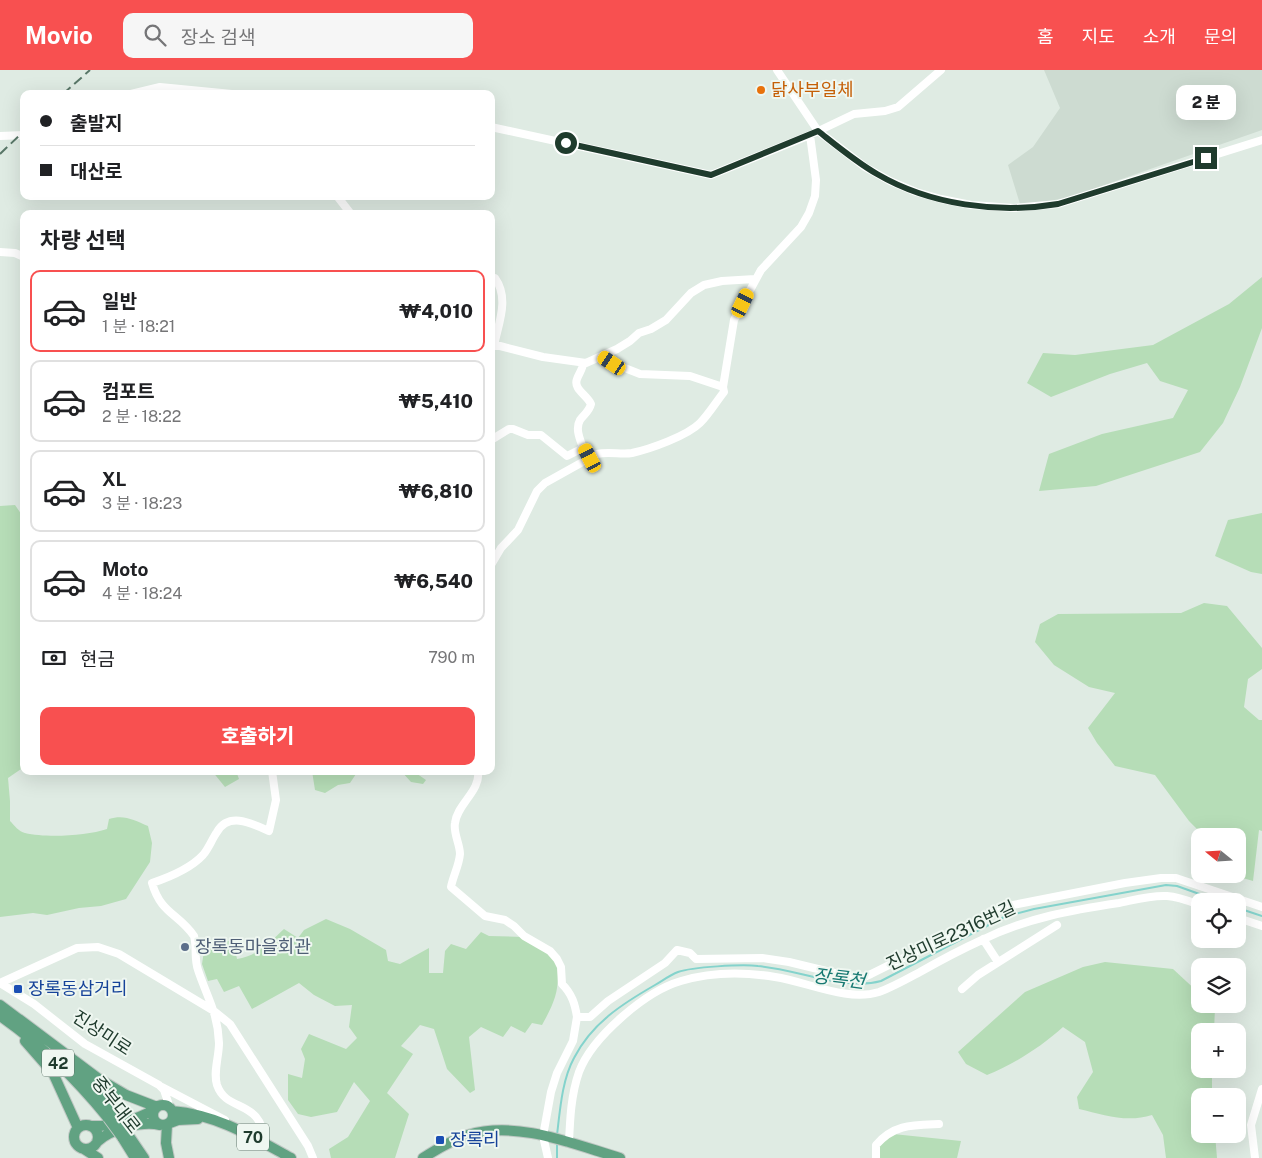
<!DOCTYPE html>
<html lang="ko">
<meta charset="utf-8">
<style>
body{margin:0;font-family:"Public Sans","Noto Sans KR",sans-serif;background:#f6f6f6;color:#202124;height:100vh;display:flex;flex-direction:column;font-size:19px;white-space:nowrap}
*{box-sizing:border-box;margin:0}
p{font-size:16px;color:#757577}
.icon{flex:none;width:28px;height:28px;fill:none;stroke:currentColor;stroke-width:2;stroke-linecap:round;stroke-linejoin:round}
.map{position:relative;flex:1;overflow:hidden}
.drawer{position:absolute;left:20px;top:140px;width:475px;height:565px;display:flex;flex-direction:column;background:#fff;border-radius:10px;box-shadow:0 5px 20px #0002}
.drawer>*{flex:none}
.hud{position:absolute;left:20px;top:20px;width:475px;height:110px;border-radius:10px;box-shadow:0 5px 20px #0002;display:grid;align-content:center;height:110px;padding:0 20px;background:#fff}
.needle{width:32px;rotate:288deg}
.tools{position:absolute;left:1191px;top:758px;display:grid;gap:10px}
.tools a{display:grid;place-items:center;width:55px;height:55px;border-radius:10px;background:#fff;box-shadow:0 5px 20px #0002;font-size:25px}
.end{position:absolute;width:22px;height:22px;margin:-11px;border:6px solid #1f3b2d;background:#fff;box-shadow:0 0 0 2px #fff}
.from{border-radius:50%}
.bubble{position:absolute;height:35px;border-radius:10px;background:#fff;box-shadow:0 5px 20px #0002;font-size:16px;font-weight:800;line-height:35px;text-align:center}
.car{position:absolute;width:15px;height:30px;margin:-15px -8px;border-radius:6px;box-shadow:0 0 4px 1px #0007;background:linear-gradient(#f5c518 24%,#345 0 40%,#f5c518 0 76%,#345 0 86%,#f5c518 0)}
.hud b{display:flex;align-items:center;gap:18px;height:48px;font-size:19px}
.hud b+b{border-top:1px solid #e0e0e0}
.hud i{width:12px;height:12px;background:#202124}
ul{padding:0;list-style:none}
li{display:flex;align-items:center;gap:15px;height:82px;margin:0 10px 8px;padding:0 10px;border:2px solid #e0e0e0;border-radius:10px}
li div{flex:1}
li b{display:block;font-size:19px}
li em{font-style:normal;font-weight:800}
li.on{border-color:#f85050}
li>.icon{width:45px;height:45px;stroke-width:1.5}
h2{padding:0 20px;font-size:22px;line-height:60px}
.pay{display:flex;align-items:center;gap:12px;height:55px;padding:0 20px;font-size:19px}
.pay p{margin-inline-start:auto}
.cta{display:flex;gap:10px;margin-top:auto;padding:10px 20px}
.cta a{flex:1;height:58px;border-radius:10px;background:#f85050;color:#fff;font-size:20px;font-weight:800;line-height:58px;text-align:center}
header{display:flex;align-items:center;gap:30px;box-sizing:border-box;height:70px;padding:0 25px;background:#f85050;color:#fff}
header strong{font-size:24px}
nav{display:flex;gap:28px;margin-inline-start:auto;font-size:18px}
.search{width:350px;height:45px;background:#f6f6f6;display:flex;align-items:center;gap:12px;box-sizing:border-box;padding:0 18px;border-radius:10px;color:#757577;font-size:19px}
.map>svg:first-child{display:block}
</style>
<header>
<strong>Movio</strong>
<div class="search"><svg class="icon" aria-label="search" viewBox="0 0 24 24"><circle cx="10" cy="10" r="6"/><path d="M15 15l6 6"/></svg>장소 검색</div>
<nav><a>홈</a><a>지도</a><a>소개</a><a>문의</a></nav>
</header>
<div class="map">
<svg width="1262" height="1088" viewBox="0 0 1262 1088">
<rect width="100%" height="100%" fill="#dfebe3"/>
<path fill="#cddbd1" d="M1044 0H1262V60L1073 126 1041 133 1020 134 1008 95 1033 77 1060 38Z"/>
<path fill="#b6ddb7" d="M1262 207V258L1240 317 1223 353 1200 382 1096 416 1039 421 1049 384 1102 364 1173 348 1188 320 1160 311 1147 293 1110 304 1051 327 1027 313 1043 283 1075 285 1153 275 1229 234Z
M15 435 24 448V697L8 708 10 731V751C14 755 19 762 25 763 46 768 86 766 107 759L109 749C124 744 134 750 148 756L152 773 150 792 126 829 101 836 79 838 47 845 33 843 0 847V436Z
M1262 443V504L1251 502 1215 486 1228 450Z
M1204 533 1227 536 1262 578V599L1248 609 1244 637 1259 650H1262V761L1259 760 1253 811 1236 806V804H1238V766H1213L1201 763 1189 751 1155 705 1115 696 1097 673 1088 658 1115 623 1089 617 1054 595 1035 572 1040 554 1058 544 1181 543Z
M212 701H236L239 709 225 717Z
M312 701H358L350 713 338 715 325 723 315 720Z
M401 701H413L426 710 423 714 411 712Z
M326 849 350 859 386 880 388 891 400 894 429 878V903H443L445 881 451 874 466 879 481 862 489 866 523 867 557 890C560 919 556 930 542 955L532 953 525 963 511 956 503 967 481 957 469 967 475 1020 470 1023 447 999 434 959 420 955 401 976 413 984 387 1023 409 1044 395 1088H331L329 1079 348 1067 370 1031 354 1012 337 1042 311 1047 298 1044 288 1030V1004L302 1008 305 989 301 979 309 964 346 979 357 968 349 957 352 935 335 936 314 925 299 913 252 939 239 916 224 922 217 909 208 911 202 894 204 881 233 869 237 889C256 887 270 872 284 859L298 868 304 860Z
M1105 892 1173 899 1200 924V934H1211L1215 938 1214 961H1200V999H1212V1026H1200V1064H1215L1217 1088H1166L1163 1065 1152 1045C1127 1053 1104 1045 1079 1039L1077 1027 1093 1002 1085 972 1063 957C1041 977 1014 994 987 1005L966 994 958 982 1025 922 1083 897Z
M893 1064 961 1071 957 1088H879L876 1082 880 1073Z"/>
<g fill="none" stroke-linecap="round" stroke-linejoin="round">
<path stroke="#84d3cc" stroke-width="2" d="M1238 838 1262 846
M557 1065C560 1040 562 1010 574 988 592 953 622 934 655 915 662 911 670 905 678 902 692 897 742 894 758 896 797 899 844 921 881 911L1004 847 1034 839 1166 815 1177 816 1219 831
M557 1088V1073"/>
<g stroke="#c0c8c4" stroke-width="12">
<path id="major" d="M0 935 24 953
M0 946C43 976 75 1008 108 1048
M19 949 99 1009 126 1025 157 1037
M25 971 53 1003 78 1058
M67 990 86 1010 115 1046
M153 1045a10 10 0 1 1 20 0a10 10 0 1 1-20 0Z
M172 1041C218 1045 251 1066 291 1088
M170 1053 178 1050 198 1049
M167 1055 166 1073 169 1088
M74 1067a12 12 0 1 1 24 0a12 12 0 1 1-24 0Z
M90 1056C111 1057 137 1050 155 1039
M129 1066 144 1088
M122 1067 135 1088
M97 1072C110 1059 142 1051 160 1055
M84 1079 98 1088
M423 1088C437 1079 452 1070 468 1065 517 1050 573 1074 620 1088"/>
</g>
<path stroke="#fff" stroke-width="8" d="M777 0 818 61 865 97 890 111 916 122 941 129 971 135 1014 138 1058 134 1262 70
M131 24 160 17 232 24
M491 57 711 105 810 65 854 44 885 41 898 37 941 0
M0 66 24 65
M337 126 351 144
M0 182 15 183 24 187
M491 208H495C510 229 498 254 494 276
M491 276H500L543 287 586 293 617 279 630 271 639 263 651 259 666 250 691 223 704 215 722 211 755 209
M602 286 612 293 640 304 690 306 723 317
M583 293C583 299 579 303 577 309 573 319 587 325 591 334 589 342 584 344 580 350 575 359 580 369 583 378H585L590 388
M491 370 509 359H513L528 365H541L567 386 583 378
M491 495 501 478 518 460 537 421 545 413 597 384C609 381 621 385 632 383 650 379 687 366 700 353 709 344 716 332 724 322L723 317 734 250 761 200 801 157 809 143 815 126 816 110 810 65
M478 701C481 721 457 734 455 753 453 763 460 774 460 784 459 796 453 806 451 817L485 846 505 850 514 856 524 866 550 881 557 889 561 897 562 914C572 924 575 934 577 947
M1238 848 1262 856
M983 869 998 892
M0 913 77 878 98 877 119 884 214 941 230 954 308 1076 313 1088
M0 913 34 934 85 974 159 1015 164 1020 170 1038
M962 919 978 905 1057 855
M162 1017 225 1050
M569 1073C570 1049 571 1025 579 1002 592 967 646 921 681 911 711 902 745 902 775 907 808 912 847 932 879 922 893 917 907 909 920 902 941 890 962 879 984 869 1027 848 1072 840 1119 833 1134 830 1151 825 1167 826 1179 827 1189 831 1200 835
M265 1074C262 1027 227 1044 217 1015 213 1002 219 987 219 973 218 943 207 927 198 900 194 889 197 877 194 866 178 843 161 844 152 813 170 807 190 799 203 785 209 778 212 769 217 762 229 741 253 754 269 761L276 730 272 701
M548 1088 543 1066 551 1022 557 1003 573 971 577 947H590L608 931 665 893 677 880 690 883 696 889 762 888 789 892 851 907H864L871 904 1008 836 1125 813 1161 808H1176L1262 837
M876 1088V1075C894 1054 913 1055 939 1054
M1255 1088 1251 1055 1262 1019"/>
<use href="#major" stroke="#61a282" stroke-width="10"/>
<path stroke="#597768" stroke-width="2" stroke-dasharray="10 5" stroke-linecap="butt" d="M63 24 90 0
M0 84 24 61"/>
<g stroke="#c0c8c4" stroke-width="12" stroke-linecap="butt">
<path id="major-bridge" d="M115 1046 129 1066
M108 1048 122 1067"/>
</g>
<use href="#major-bridge" stroke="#61a282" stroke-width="10"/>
</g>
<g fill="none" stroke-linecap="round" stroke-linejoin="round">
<path stroke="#1f3b2d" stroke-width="6" d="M566 73 711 105 818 61C837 76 856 92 877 104 930 135 998 144 1058 134L1206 88"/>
</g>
<circle fill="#e8710a" stroke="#eff7f1" stroke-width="2" cx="761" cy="20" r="5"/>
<circle fill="#5c6f8a" stroke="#eff7f1" stroke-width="2" cx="185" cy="877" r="5"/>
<g fill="#1a4fb4" stroke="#eff7f1" stroke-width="2">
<rect x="13" y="914" width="10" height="10" rx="2.5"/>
<rect x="435" y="1065" width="10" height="10" rx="2.5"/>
</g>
<g text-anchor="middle" stroke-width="4" stroke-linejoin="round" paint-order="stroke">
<g fill="#eff7f1" stroke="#5d7368" stroke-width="1">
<rect x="42" y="979.5" width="32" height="27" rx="4"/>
<rect x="237" y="1053.5" width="32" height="27" rx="4"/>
</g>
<g font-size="16" font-weight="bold" fill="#1f3b2d">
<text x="58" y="999">42</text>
<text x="253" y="1073">70</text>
</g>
<g font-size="18" fill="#c56008" stroke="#eff7f1" text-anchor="start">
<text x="771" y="26">닭사부일체</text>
</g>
<g font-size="18" fill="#1f3b2d" stroke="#eff7f1">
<text transform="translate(951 866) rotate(-25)" y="6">진상미로2316번길</text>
<text transform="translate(102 963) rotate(33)" y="6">진상미로</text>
<text transform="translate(116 1035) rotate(52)" y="6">중부대로</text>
</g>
<g font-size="18" fill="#4e5e75" stroke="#eff7f1" text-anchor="start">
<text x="195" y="883">장록동마을회관</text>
</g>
<g font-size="18" fill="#164399" stroke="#eff7f1" text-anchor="start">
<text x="28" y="925">장록동삼거리</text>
<text x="450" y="1076">장록리</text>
</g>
<g font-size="19" font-style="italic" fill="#177972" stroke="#eff7f1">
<text transform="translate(839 908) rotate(7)" y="7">장록천</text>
</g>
</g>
</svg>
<div class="tools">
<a><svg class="needle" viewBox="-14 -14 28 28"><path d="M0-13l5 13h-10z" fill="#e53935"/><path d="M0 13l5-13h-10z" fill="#757577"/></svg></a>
<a><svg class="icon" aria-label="locate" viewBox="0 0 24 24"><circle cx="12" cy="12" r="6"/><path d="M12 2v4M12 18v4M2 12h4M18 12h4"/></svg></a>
<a><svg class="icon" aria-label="layers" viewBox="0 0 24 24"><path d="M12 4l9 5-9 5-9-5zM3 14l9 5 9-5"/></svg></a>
<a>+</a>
<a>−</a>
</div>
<i class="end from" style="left:566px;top:73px"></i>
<i class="end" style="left:1206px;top:88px"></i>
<div class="bubble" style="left:1176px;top:15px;width:60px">2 분</div>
<i class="car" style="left:743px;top:233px;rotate:26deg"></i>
<i class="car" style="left:612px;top:293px;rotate:304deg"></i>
<i class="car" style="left:590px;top:388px;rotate:332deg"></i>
<div class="hud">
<b><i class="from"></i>출발지</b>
<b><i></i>대산로</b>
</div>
<section class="drawer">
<h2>차량 선택</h2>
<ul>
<li class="on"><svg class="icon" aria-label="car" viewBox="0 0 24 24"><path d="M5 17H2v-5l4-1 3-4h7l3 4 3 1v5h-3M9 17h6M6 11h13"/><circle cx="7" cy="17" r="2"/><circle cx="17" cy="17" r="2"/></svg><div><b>일반</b><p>1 분 · 18:21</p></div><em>₩4,010</em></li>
<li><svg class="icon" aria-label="car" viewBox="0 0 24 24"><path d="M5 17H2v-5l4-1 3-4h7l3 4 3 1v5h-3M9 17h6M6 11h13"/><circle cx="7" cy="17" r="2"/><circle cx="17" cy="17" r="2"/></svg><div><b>컴포트</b><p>2 분 · 18:22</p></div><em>₩5,410</em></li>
<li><svg class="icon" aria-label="car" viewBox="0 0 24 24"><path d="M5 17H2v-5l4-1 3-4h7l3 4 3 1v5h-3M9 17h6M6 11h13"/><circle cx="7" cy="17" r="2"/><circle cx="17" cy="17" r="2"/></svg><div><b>XL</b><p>3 분 · 18:23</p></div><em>₩6,810</em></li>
<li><svg class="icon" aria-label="car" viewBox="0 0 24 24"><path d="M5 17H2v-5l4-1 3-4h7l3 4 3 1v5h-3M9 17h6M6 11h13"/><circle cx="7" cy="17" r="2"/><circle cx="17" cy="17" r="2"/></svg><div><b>Moto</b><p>4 분 · 18:24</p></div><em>₩6,540</em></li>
</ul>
<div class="pay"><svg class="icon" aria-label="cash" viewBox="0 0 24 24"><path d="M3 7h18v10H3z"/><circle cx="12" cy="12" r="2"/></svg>현금<p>790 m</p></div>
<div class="cta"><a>호출하기</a></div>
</section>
</div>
